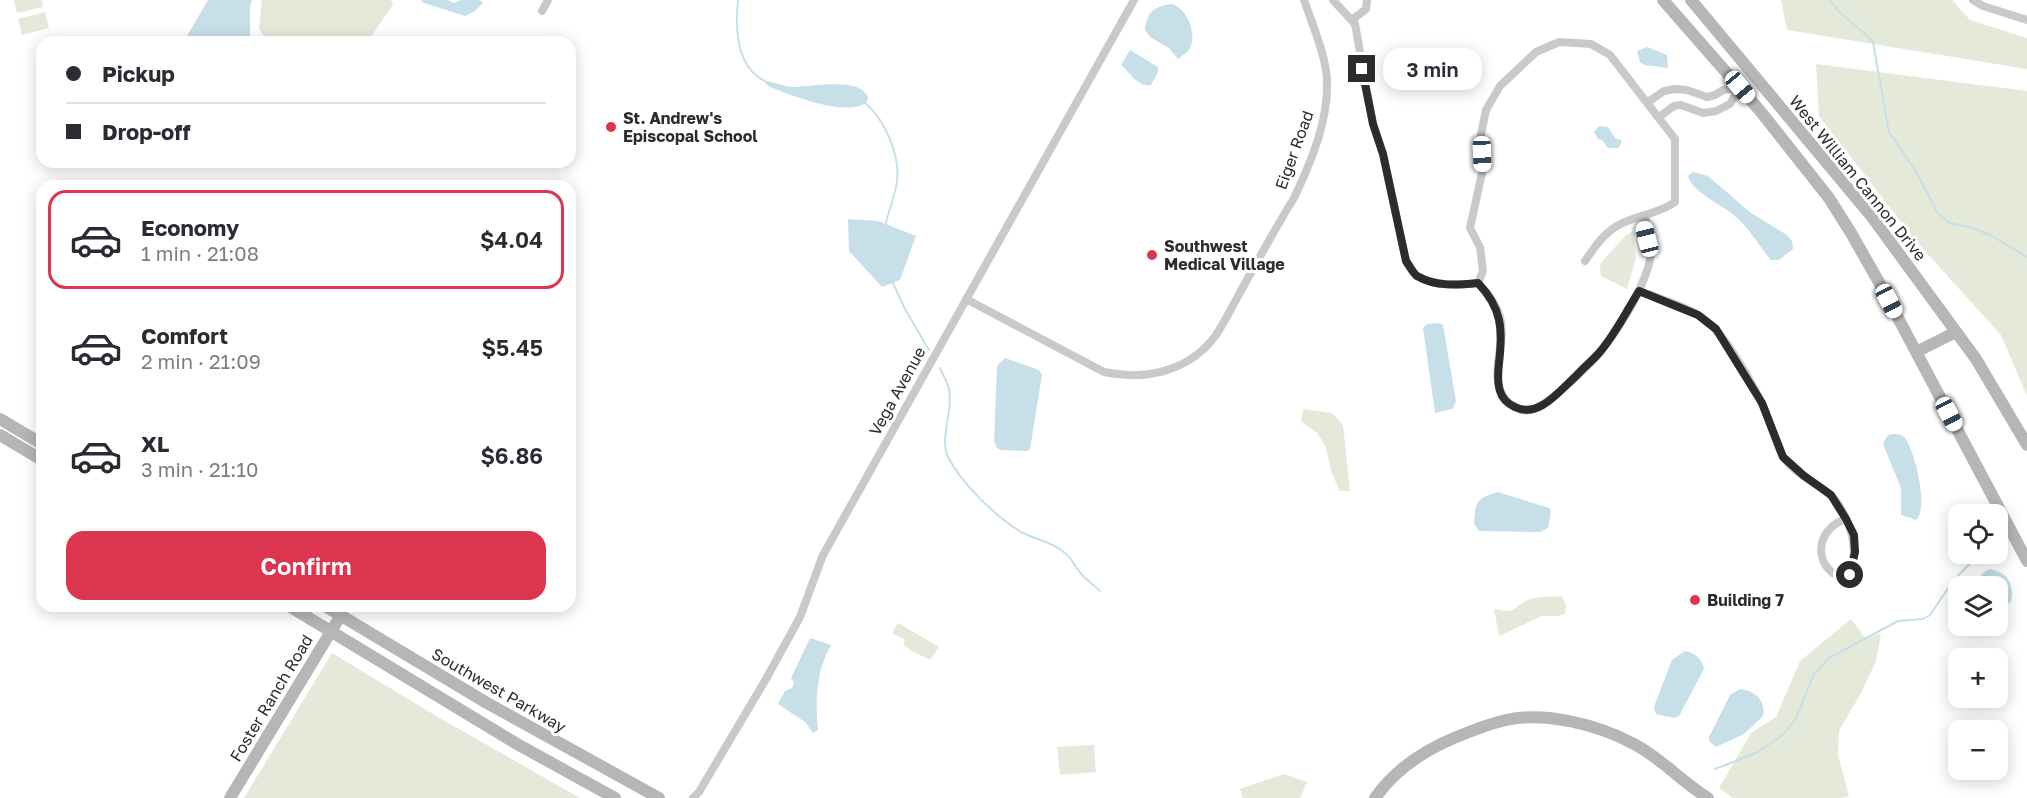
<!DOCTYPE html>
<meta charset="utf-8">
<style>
body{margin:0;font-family:"Golos Text",sans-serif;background:#f2f2f3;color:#2b2b33;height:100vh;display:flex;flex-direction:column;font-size:22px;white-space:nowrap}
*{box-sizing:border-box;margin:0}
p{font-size:20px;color:#7c7c81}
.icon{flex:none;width:33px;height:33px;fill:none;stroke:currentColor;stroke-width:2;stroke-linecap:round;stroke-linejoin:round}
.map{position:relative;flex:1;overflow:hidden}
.sheet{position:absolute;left:36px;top:180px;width:540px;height:432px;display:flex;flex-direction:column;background:#fff;border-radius:18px;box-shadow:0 3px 15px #0003}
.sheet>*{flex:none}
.hud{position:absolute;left:36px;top:36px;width:540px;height:132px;border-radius:18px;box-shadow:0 3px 15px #0003;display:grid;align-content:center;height:132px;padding:0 30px;background:#fff}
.buttons{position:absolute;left:1948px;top:504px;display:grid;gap:12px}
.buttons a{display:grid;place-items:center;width:60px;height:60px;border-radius:12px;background:#fff;box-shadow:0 3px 15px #0003;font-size:30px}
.end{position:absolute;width:27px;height:27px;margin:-14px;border:8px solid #2c2c2c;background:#fff;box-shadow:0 0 0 3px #fff}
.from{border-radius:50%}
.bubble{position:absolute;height:42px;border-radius:18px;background:#fff;box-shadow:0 3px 15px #0003;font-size:20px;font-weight:600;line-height:42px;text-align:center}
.car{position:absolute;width:18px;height:36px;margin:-18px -9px;border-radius:8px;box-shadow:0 0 4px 2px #0007;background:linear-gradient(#fff 24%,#345 0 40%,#fff 0 76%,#345 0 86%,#fff 0)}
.hud b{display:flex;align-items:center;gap:21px;height:57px;font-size:22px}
.hud b+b{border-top:2px solid #e1e1e2}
.hud i{width:15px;height:15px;background:#2b2b33}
ul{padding:10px 0 0;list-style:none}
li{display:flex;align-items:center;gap:18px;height:99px;margin:0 12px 9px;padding:0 18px;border:3px solid transparent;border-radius:18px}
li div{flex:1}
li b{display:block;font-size:22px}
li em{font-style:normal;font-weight:600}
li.on{border-color:#dc3550}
li>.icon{width:54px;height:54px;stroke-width:1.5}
.action{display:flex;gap:12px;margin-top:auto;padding:12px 30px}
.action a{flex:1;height:69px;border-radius:18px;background:#dc3550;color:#fff;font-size:24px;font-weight:600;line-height:69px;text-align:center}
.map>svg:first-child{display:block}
</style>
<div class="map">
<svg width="2027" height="798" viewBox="0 0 2027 798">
<rect width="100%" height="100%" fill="#fff"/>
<path fill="#e4e9da" d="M14 0H42L43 7 17 13Z
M262 0H391L393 5 367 42H267L259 28Z
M1781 0H1952L1970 20 2027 38V69L1787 30Z
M45 12 49 28 22 35 18 19Z
M1816 64 2027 91V396L2001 335 1915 240 1819 116Z
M1633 231 1636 258 1627 289 1601 276 1600 264 1625 236Z
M1303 409 1332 413 1343 425 1350 491H1340L1332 474 1325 445 1317 433 1301 421Z
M1562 596 1566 605 1565 614 1558 616H1542L1499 636 1494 609C1518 615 1513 605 1531 599 1541 596 1552 597 1562 596Z
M1851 619 1866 639 1881 633 1876 661 1861 693 1839 731 1838 755 1849 796 1842 798H1733L1719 788 1751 733 1776 717 1800 661Z
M898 623 939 647 930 660 912 651 903 644 905 640 892 633Z
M332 653 438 717 580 798H244Z
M1094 745 1096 772 1060 775 1057 747Z
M1284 774 1307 782 1300 798H1243L1240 789Z"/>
<path fill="#c7dfe9" d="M208 0H252L250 7V42H185L187 36Z
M421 0H448L454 3 461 0H480L483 3 475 11 465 16 424 3Z
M1172 4C1188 9 1198 36 1189 50 1187 53 1181 56 1178 59L1169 48 1150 37 1145 30C1147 11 1155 6 1172 4Z
M1647 47 1667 55 1668 68 1644 65 1640 62 1637 51Z
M1130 50 1158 67V72L1151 85C1136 87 1131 73 1121 65Z
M768 81C776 83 783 86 792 87 810 87 862 76 868 98L866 103C846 117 789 95 768 86L766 84Z
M1599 126 1608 127 1615 138 1621 140V144L1618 148H1608L1603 141 1598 139 1594 132Z
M1693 172 1708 176 1751 213 1787 235 1792 241 1793 249 1779 260H1771C1759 246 1749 228 1735 216 1722 205 1692 192 1688 176Z
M848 219 878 221 916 236 900 280 882 287 849 251Z
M1439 323 1443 325 1456 401 1453 409 1435 413 1423 328 1427 324Z
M1005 358 1039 370 1042 375 1030 449 1027 451 1001 450 997 448 994 441 997 366Z
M1892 434C1897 434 1902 434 1905 438 1915 451 1929 509 1916 520L1901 515V488L1883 444 1887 436Z
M1498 492 1549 508 1551 511 1548 528 1540 532 1479 531 1474 524C1475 502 1477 498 1498 492Z
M1991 569C1995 571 2001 572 2004 575 2012 581 2014 595 2010 603H2004L1998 601V586H1979C1978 578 1982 571 1991 569Z
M810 638 831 645C816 671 815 701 818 730L813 733 805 722 778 704 785 691 792 688 794 683 791 678Z
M1685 651C1694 652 1703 660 1704 669L1679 716 1674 718 1656 714 1654 709 1655 704 1672 660Z
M1740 689C1755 691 1766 700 1763 716L1744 734 1716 747 1709 741V737L1730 695Z"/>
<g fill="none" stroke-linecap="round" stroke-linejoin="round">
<path stroke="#c7dfe9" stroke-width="2" d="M738 0C735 29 736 70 769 83
M1830 0C1841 18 1859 26 1873 42L1889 132 1916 171 1937 212 1950 223 1973 228 1992 236 2027 257
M864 102C885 119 900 155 897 181 895 197 888 211 885 227
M892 281 905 309 929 350
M940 368C943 375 947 381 949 389 954 410 939 437 948 457 962 484 995 516 1021 532 1036 540 1054 542 1066 554 1073 560 1076 569 1083 576 1088 581 1095 586 1100 591
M1715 769 1756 753 1784 734 1796 718 1814 674 1829 658 1898 621 1923 619 1930 615 1953 581 1979 554"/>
<path stroke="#c9c9c9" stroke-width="8" d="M1333 0 1355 24 1373 124 1383 154 1406 261C1409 266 1413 273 1417 276 1436 287 1458 285 1478 283L1483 271 1480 247 1470 228 1482 173 1481 134 1486 110 1500 86 1536 52 1559 42 1591 44 1610 55 1675 139V202C1657 215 1635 215 1617 226 1603 234 1594 248 1585 261
M1973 0 1983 6 2027 20
M542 11 548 0
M1352 20 1366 9 1367 0
M1648 102 1664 91 1675 89 1687 90 1707 97 1715 95 1723 90 1740 87
M1659 117 1674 106 1681 105 1703 113 1716 111 1730 104 1740 87
M1478 283C1487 293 1496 303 1500 317 1507 342 1488 374 1504 397 1510 406 1520 412 1531 410 1546 407 1590 365 1600 352 1612 338 1635 303 1641 286 1645 277 1651 261 1651 251 1650 238 1644 229 1646 216
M1639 291C1664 301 1698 308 1716 330 1732 348 1752 382 1762 404 1770 420 1774 439 1782 455 1791 471 1814 482 1828 493 1844 506 1857 538 1853 559 1851 567 1851 574 1845 579 1812 569 1814 529 1846 519
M966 299 1104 372C1146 381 1190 371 1216 335 1226 320 1234 303 1243 287 1260 257 1276 227 1294 198 1312 160 1332 113 1326 70 1322 46 1312 23 1304 0
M693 798 699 792 766 679 800 617 823 555 1134 0"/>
<path stroke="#b6b6b6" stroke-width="12" d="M1663 0 1761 112 1829 198 1851 233 1880 284 2027 561
M1691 0 1872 217 1976 359 2027 445
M1916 352 1956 332
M0 419 42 444
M0 435 42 460
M289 606 517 744 615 798
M325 606 487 703 659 798
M230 798 341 615
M1375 798C1394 771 1423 751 1454 738 1471 731 1488 724 1506 720 1545 711 1599 725 1634 744 1661 758 1682 782 1708 798"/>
</g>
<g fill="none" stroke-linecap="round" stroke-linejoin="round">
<path stroke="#2c2c2c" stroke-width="8" d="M1362 69 1373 124 1383 154 1406 261C1409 265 1413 273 1417 276 1436 287 1458 285 1478 283 1502 308 1503 330 1499 363 1498 372 1497 382 1500 391 1502 398 1508 404 1515 407 1539 419 1560 390 1576 376 1583 368 1592 361 1599 353 1615 335 1626 312 1639 291L1698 315 1716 329 1762 403 1783 457 1803 475 1831 495 1846 519 1854 535 1855 552 1850 575"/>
</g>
<g fill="#dc3550" stroke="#fff" stroke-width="2">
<circle cx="611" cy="127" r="6"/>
<circle cx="1152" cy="255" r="6"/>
<circle cx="1695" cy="600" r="6"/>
</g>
<g text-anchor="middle" stroke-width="6" stroke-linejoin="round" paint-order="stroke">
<g font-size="16" font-weight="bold" fill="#2c2c2c" stroke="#fff" text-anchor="start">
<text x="623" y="124">St. Andrew's<tspan x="623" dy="18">Episcopal School</tspan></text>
<text x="1164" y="252">Southwest<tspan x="1164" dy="18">Medical Village</tspan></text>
<text x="1707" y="606">Building 7</text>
</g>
<g font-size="16" fill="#2c2c2c" stroke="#fff">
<text transform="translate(1294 150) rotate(-70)" y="6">Eiger Road</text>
<text transform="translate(1858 178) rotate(51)" y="6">West William Cannon Drive</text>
<text transform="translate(897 391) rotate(-61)" y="6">Vega Avenue</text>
<text transform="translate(499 690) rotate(30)" y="6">Southwest Parkway</text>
<text transform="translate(271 698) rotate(-59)" y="6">Foster Ranch Road</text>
</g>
</g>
</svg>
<div class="buttons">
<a><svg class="icon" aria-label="locate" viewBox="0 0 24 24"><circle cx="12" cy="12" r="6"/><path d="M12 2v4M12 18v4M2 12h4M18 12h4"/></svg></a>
<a><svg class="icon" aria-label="layers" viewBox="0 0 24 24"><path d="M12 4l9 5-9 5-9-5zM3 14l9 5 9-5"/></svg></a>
<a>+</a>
<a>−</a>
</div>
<i class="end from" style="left:1850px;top:575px"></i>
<i class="end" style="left:1362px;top:69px"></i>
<div class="bubble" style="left:1383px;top:48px;width:99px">3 min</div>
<i class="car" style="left:1740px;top:87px;rotate:140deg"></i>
<i class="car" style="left:1482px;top:154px;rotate:178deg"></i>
<i class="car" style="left:1647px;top:239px;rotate:346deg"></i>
<i class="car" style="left:1889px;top:301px;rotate:152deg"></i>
<i class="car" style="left:1949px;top:414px;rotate:152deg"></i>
<div class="hud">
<b><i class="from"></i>Pickup</b>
<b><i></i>Drop-off</b>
</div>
<section class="sheet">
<ul>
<li class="on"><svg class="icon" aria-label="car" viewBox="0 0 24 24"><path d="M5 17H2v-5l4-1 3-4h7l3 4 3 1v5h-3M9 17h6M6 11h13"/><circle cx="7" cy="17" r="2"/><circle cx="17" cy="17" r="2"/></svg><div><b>Economy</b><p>1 min · 21:08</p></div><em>$4.04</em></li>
<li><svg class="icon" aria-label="car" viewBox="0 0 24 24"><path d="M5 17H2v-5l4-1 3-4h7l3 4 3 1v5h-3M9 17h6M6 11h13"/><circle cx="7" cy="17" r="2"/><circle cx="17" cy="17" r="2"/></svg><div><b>Comfort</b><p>2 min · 21:09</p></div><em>$5.45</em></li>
<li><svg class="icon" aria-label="car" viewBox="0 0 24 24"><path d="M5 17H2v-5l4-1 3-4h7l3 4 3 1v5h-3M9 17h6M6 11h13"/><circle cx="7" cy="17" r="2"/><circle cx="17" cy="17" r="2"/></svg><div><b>XL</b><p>3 min · 21:10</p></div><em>$6.86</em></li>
</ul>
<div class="action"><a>Confirm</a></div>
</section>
</div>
